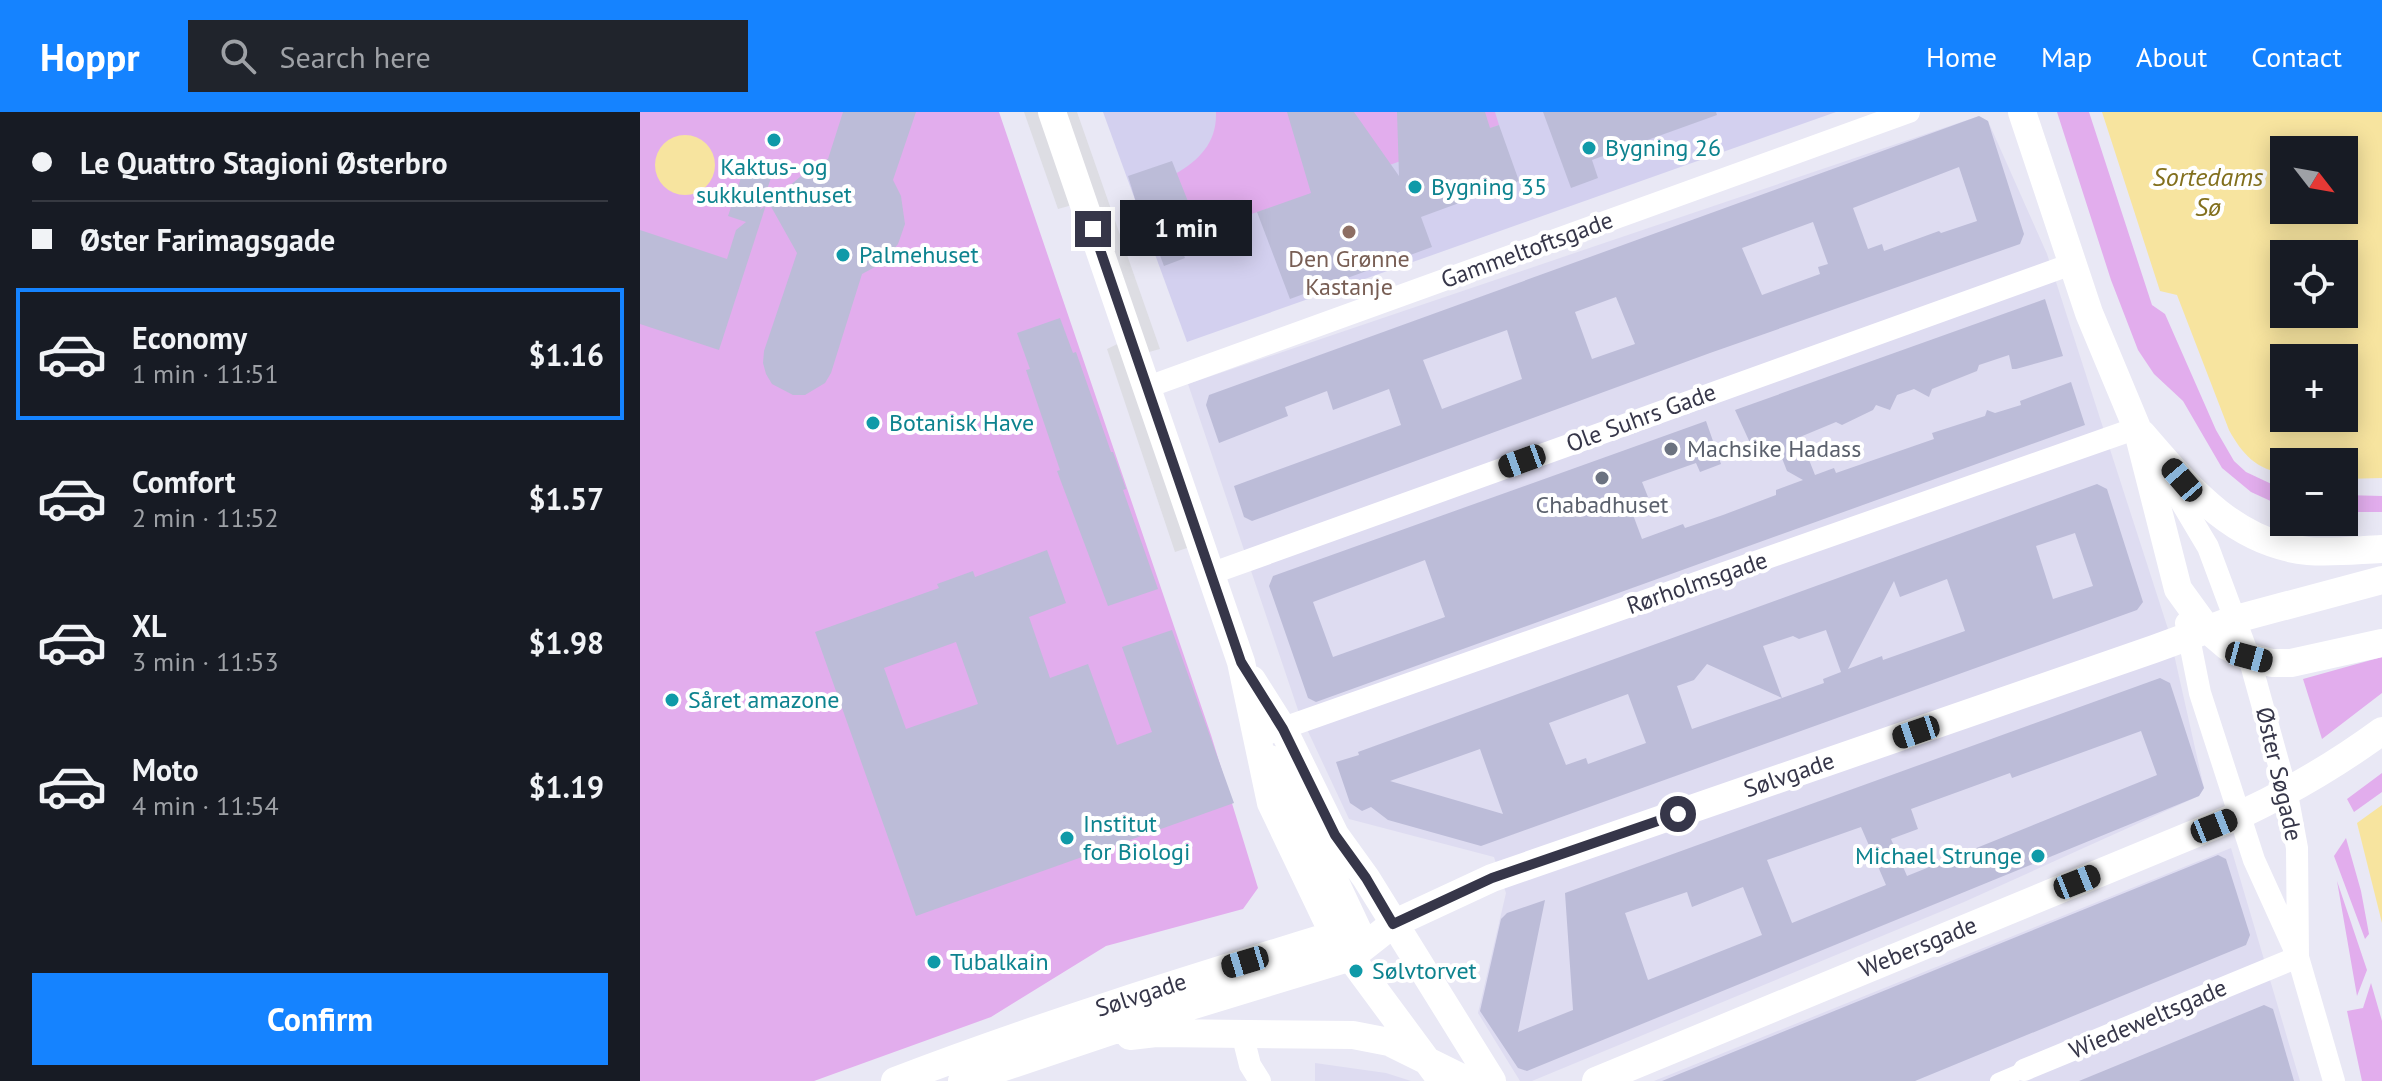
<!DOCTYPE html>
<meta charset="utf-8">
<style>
body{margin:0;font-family:"PT Sans",sans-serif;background:#20242c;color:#f1f3f6;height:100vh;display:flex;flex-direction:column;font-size:30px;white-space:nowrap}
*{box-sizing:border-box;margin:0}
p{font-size:26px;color:#9ea1a6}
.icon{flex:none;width:44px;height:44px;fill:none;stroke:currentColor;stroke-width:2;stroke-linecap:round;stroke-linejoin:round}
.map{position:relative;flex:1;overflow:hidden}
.panel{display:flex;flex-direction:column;background:#171b24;width:640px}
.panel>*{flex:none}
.top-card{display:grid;align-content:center;height:176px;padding:0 32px;background:#171b24}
.needle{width:52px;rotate:121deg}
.buttons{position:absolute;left:1630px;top:24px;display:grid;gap:16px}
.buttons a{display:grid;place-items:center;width:88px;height:88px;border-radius:0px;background:#171b24;box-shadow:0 4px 20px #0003;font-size:40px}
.end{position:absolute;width:36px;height:36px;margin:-18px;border:10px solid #363649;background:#fff;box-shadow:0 0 0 4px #fff}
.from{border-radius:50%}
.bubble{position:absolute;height:56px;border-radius:0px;background:#171b24;box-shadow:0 4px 20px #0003;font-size:26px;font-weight:700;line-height:56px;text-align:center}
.car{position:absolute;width:24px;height:48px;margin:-24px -12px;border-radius:10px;box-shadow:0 0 6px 2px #0007;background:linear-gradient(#222 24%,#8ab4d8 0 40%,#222 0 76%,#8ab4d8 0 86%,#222 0)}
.top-card b{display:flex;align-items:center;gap:28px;height:76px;font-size:30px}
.top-card b+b{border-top:2px solid #363941}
.top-card i{width:20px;height:20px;background:#f1f3f6}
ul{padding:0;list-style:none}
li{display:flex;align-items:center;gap:24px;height:132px;margin:0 16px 12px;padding:0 16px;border:4px solid transparent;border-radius:0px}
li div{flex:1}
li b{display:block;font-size:30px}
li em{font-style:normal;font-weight:700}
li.current{border-color:#1583ff}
li>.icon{width:72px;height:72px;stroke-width:1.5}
.action{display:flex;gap:16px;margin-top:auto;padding:16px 32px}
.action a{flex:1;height:92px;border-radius:0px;background:#1583ff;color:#fff;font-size:32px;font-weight:700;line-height:92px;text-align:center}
header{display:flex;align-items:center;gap:48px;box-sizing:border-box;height:112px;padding:0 40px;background:#1583ff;color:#fff}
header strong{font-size:38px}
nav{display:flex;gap:44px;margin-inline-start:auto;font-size:28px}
.search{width:560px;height:72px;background:#20242c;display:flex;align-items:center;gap:20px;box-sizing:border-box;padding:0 28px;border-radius:0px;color:#9ea1a6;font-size:30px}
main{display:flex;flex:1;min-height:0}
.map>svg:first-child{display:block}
</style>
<header>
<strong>Hoppr</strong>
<div class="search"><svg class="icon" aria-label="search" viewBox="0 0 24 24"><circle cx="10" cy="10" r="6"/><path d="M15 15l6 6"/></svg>Search here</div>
<nav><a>Home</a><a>Map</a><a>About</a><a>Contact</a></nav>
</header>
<main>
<section class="panel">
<div class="top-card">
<b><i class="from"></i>Le Quattro Stagioni Østerbro</b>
<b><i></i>Øster Farimagsgade</b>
</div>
<ul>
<li class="current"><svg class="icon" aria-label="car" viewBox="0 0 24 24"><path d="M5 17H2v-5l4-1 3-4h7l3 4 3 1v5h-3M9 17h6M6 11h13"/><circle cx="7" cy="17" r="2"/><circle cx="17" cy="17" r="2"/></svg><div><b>Economy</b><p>1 min · 11:51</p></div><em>$1.16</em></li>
<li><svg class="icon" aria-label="car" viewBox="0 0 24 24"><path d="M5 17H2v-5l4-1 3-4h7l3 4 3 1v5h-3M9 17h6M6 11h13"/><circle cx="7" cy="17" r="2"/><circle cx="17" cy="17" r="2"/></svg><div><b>Comfort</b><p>2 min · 11:52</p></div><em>$1.57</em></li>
<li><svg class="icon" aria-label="car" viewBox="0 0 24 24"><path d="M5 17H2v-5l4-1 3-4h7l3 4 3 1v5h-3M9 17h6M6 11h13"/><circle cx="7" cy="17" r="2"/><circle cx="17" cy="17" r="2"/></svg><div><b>XL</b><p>3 min · 11:53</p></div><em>$1.98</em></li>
<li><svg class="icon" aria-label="car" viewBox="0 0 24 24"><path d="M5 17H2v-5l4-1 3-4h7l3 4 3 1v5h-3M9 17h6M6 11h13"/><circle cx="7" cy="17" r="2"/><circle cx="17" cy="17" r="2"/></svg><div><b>Moto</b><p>4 min · 11:54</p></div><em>$1.19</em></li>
</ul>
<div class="action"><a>Confirm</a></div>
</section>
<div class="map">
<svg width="1742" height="969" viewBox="0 0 1742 969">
<rect width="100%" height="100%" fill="#e9e8f5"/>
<path fill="#dedcf1" d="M1339 4 1348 9 1407 142 1529 520 1564 676 1559 684 1324 790 892 969H880L838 901 866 781 854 745 709 707 658 598 548 272Z
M1591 736 1660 969H1014Z
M675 951 746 961 771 969H675Z"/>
<path fill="#d3d0ef" d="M463 0H1196L547 230Z"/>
<path fill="#e2aded" d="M0 0H359L571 623 618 776 603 797 466 834 351 905 174 969H0Z
M576 0H855L859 13 643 92 556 119 551 96 535 62C560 48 577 30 576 0Z
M1417 0H1449L1512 193 1525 202 1576 318 1594 349 1606 360 1640 376 1635 391 1611 380 1582 356 1543 289 1514 262 1498 238 1471 168Z
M1704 383 1742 384V400H1704Z
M1742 545V581L1682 627 1663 567Z
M1742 661V680L1714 700 1707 687Z
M1706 726 1721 779 1729 822 1725 827 1694 744Z
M1697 769 1727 858 1717 884Z
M1731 871 1742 909V969H1722L1707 899 1723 896Z"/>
<path fill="#dddde3" d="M384 0H437L520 237 498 243 562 431 535 440 467 237 488 227 443 90 418 97Z"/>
<path fill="#f7e49f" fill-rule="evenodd" d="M1462 0H1742V366L1704 367V350H1644V361C1617 358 1602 342 1589 318L1537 183 1520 179ZM1644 38H1704V98H1644ZM1644 142H1704V202H1644ZM1704 246V306H1644V246Z
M15 53a30 30 0 1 1 60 0a30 30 0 1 1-60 0Z
M1742 693V811L1717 711Z"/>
<path fill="#bcbcd8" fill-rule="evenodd" d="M203 0H276L253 68 261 84 265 112 258 132 248 144 235 155 222 162 191 261 185 271 165 283H153L132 272 126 262 123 251 124 239 157 141 129 91 173 54 188 47Z
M647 0H714L759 64 757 0H845L850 16 859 13 879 69 781 105 792 135 650 187 617 100 671 81Z
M903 0H1076L1077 3 952 48 958 66 931 76Z
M1339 4 1348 9 1352 22 1384 122 1380 132 1070 241 612 409 604 405 594 374 761 313 749 277 693 298 687 279 645 295 648 304 579 331 566 293 569 283ZM1319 55 1337 109 1301 121 1299 119 1244 139 1242 132 1228 137 1213 96ZM1173 110 1188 152 1178 155 1180 162 1122 183 1102 136ZM976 185 995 232 952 247 935 200ZM867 218 882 267 802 297 783 248Z
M532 49 551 97 556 119 537 126 545 146 524 154 516 133 512 135 503 113 488 64Z
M105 54 132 63 120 98 126 93 79 238 0 212V118L87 147 96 118 106 110 88 104Z
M1405 187 1423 244 1376 257H1372L1369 243 1339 253 1337 259 1292 277 1289 285 1274 277 1257 283 1250 298 1236 293 1233 298 1202 313 1196 310 1160 325 1175 363 1194 356 1196 361 1294 327 1292 321 1345 304 1347 298 1355 301 1381 293 1380 289 1431 270 1445 313 676 590 668 586 629 474 633 464 1066 309 1081 352 1060 360 1056 351 1002 370 1008 385 989 392 1002 427 1043 412 1045 416 1083 403 1136 383V378L1163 368 1147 359 1138 336 1116 344 1095 298ZM785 448 805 505 693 545 673 490Z
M420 206 433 241 436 240 471 340H473L486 377 483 378 518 477 468 494 417 359 420 358 386 258 390 257 377 221Z
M1457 372 1467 377 1503 490 1497 498 841 734 748 708 731 695 722 699 710 691 696 650 719 643 718 640ZM1435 421 1453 474 1413 487 1396 434ZM1307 467 1325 519 1243 548 1242 544 1208 557 1254 469 1260 485ZM1186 518 1201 560 1183 567 1184 571 1142 586 1123 534 1153 524 1159 527ZM1067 552 1142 586 1052 617 1037 574 1054 568ZM988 582 1006 631 948 652 946 646 926 653 909 611ZM840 637 863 702 750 669Z
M407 438 426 491 389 505 410 566 448 552 477 633 512 620 482 535 532 518 594 691 276 804 175 520 299 476 297 472 333 459 335 465ZM316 530 338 592 266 617 244 556Z
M1520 566 1530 571 1533 580 1564 676 1559 684 887 959 878 956 840 899 861 807 867 801 905 788 878 920 933 898 925 781ZM1501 619 1517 663 1267 764 1251 727 1278 717 1271 697 1370 661 1372 666ZM1221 715 1246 773 1152 811 1127 748ZM1103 775 1122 823 1008 868 985 801 1047 780 1052 795Z
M1578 743 1586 747 1610 823 1606 833 1275 969H1022Z
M1624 893 1633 897 1654 969H1439Z"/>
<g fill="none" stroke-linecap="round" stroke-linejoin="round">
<path stroke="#fff" stroke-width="16" d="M1358 969 1384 958"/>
<path stroke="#fff" stroke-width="22" d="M505 276 1269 0
M570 462 1432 152
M1546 511 1560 581 1614 748 1658 845 1694 969
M629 621 1497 316 1568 435 1609 545 1647 682 1657 736 1658 845
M602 921 610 953 620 969
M1384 958 1658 845"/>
<path stroke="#fff" stroke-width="28" d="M412 0 601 550 631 691 694 823 802 969
M1382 0 1449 201 1497 316 1538 477 1567 517 1587 534 1609 545 1632 551H1651L1742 531
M1502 322C1547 374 1594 432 1668 439 1692 441 1718 438 1742 437
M612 568 643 617 695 723 726 766 852 969
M630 647 665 706 725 834
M490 924 516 921 713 923 749 930 828 969
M255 969C399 914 546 868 694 823L713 820
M322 969 498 910 711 845 753 812 852 766 1514 537 1596 507 1742 468
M956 969 1600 703C1651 679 1697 652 1742 619"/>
</g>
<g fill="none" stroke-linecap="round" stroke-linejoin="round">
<path stroke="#363649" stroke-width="10" d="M453 117 601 550 643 617 695 723 726 766 753 812 852 766 1038 702"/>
</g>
<g fill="#0f9aa8" stroke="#fff" stroke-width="3">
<circle cx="134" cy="28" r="8"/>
<circle cx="949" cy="36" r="8"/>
<circle cx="775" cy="75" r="8"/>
<circle cx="203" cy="143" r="8"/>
<circle cx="233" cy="311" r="8"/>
<circle cx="32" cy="588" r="8"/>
<circle cx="427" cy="726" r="8"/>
<circle cx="1398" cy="744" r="8"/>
<circle cx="294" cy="850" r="8"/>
<circle cx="716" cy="859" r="8"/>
</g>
<circle fill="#8d6e63" stroke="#fff" stroke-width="3" cx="709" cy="120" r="8"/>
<g fill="#6b7280" stroke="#fff" stroke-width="3">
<circle cx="1031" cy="337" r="8"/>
<circle cx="962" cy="366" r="8"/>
</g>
<g text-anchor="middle" stroke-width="8" stroke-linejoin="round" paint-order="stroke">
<g font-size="24" fill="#0d838f" stroke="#fff" text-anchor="start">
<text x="965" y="44">Bygning 26</text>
<text x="134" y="63" text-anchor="middle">Kaktus- og<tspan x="134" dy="28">sukkulenthuset</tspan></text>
<text x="791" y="83">Bygning 35</text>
<text x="219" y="151">Palmehuset</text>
<text x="249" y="319">Botanisk Have</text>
<text x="48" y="596">Såret amazone</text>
<text x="443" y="720">Institut<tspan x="443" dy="28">for Biologi</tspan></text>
<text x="1382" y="752" text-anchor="end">Michael Strunge</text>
<text x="310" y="858">Tubalkain</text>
<text x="732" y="867">Sølvtorvet</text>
</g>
<g font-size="24" fill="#363649" stroke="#fff">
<text transform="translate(887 138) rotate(-20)" y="8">Gammeltoftsgade</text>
<text transform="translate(1001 306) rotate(-20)" y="8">Ole Suhrs Gade</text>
<text transform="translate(1057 471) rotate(-19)" y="8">Rørholmsgade</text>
<text transform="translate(1639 662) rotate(77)" y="8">Øster Søgade</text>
<text transform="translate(1149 663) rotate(-19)" y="8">Sølvgade</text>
<text transform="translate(1278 835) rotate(-22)" y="8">Webersgade</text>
<text transform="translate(501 883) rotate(-18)" y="8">Sølvgade</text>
<text transform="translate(1508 907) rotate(-23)" y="8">Wiedeweltsgade</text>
</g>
<g font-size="24" fill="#785e54" stroke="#fff">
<text x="709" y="155">Den Grønne<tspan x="709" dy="28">Kastanje</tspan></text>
</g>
<g font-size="24" fill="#5b616d" stroke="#fff" text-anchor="start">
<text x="1047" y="345">Machsike Hadass</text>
<text x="962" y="401" text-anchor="middle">Chabadhuset</text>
</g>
<g font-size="26" font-style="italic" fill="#826f1d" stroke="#fff">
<text x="1568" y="74">Sortedams<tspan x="1568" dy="30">Sø</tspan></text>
</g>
</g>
</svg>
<div class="buttons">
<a><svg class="needle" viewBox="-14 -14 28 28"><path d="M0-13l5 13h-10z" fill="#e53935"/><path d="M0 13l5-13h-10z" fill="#9ea1a6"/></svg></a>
<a><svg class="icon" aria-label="locate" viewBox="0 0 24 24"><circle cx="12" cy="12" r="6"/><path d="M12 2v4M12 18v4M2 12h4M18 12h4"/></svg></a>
<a>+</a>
<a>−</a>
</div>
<i class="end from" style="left:1038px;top:702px"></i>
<i class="end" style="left:453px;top:117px"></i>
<div class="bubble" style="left:480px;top:88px;width:132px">1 min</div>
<i class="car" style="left:882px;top:349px;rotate:250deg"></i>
<i class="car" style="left:1542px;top:368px;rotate:319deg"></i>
<i class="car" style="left:1609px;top:545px;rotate:105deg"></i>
<i class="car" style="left:1276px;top:620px;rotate:251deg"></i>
<i class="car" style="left:1574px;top:714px;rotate:68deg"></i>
<i class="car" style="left:1437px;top:770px;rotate:68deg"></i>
<i class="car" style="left:605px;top:850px;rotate:253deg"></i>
</div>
</main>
